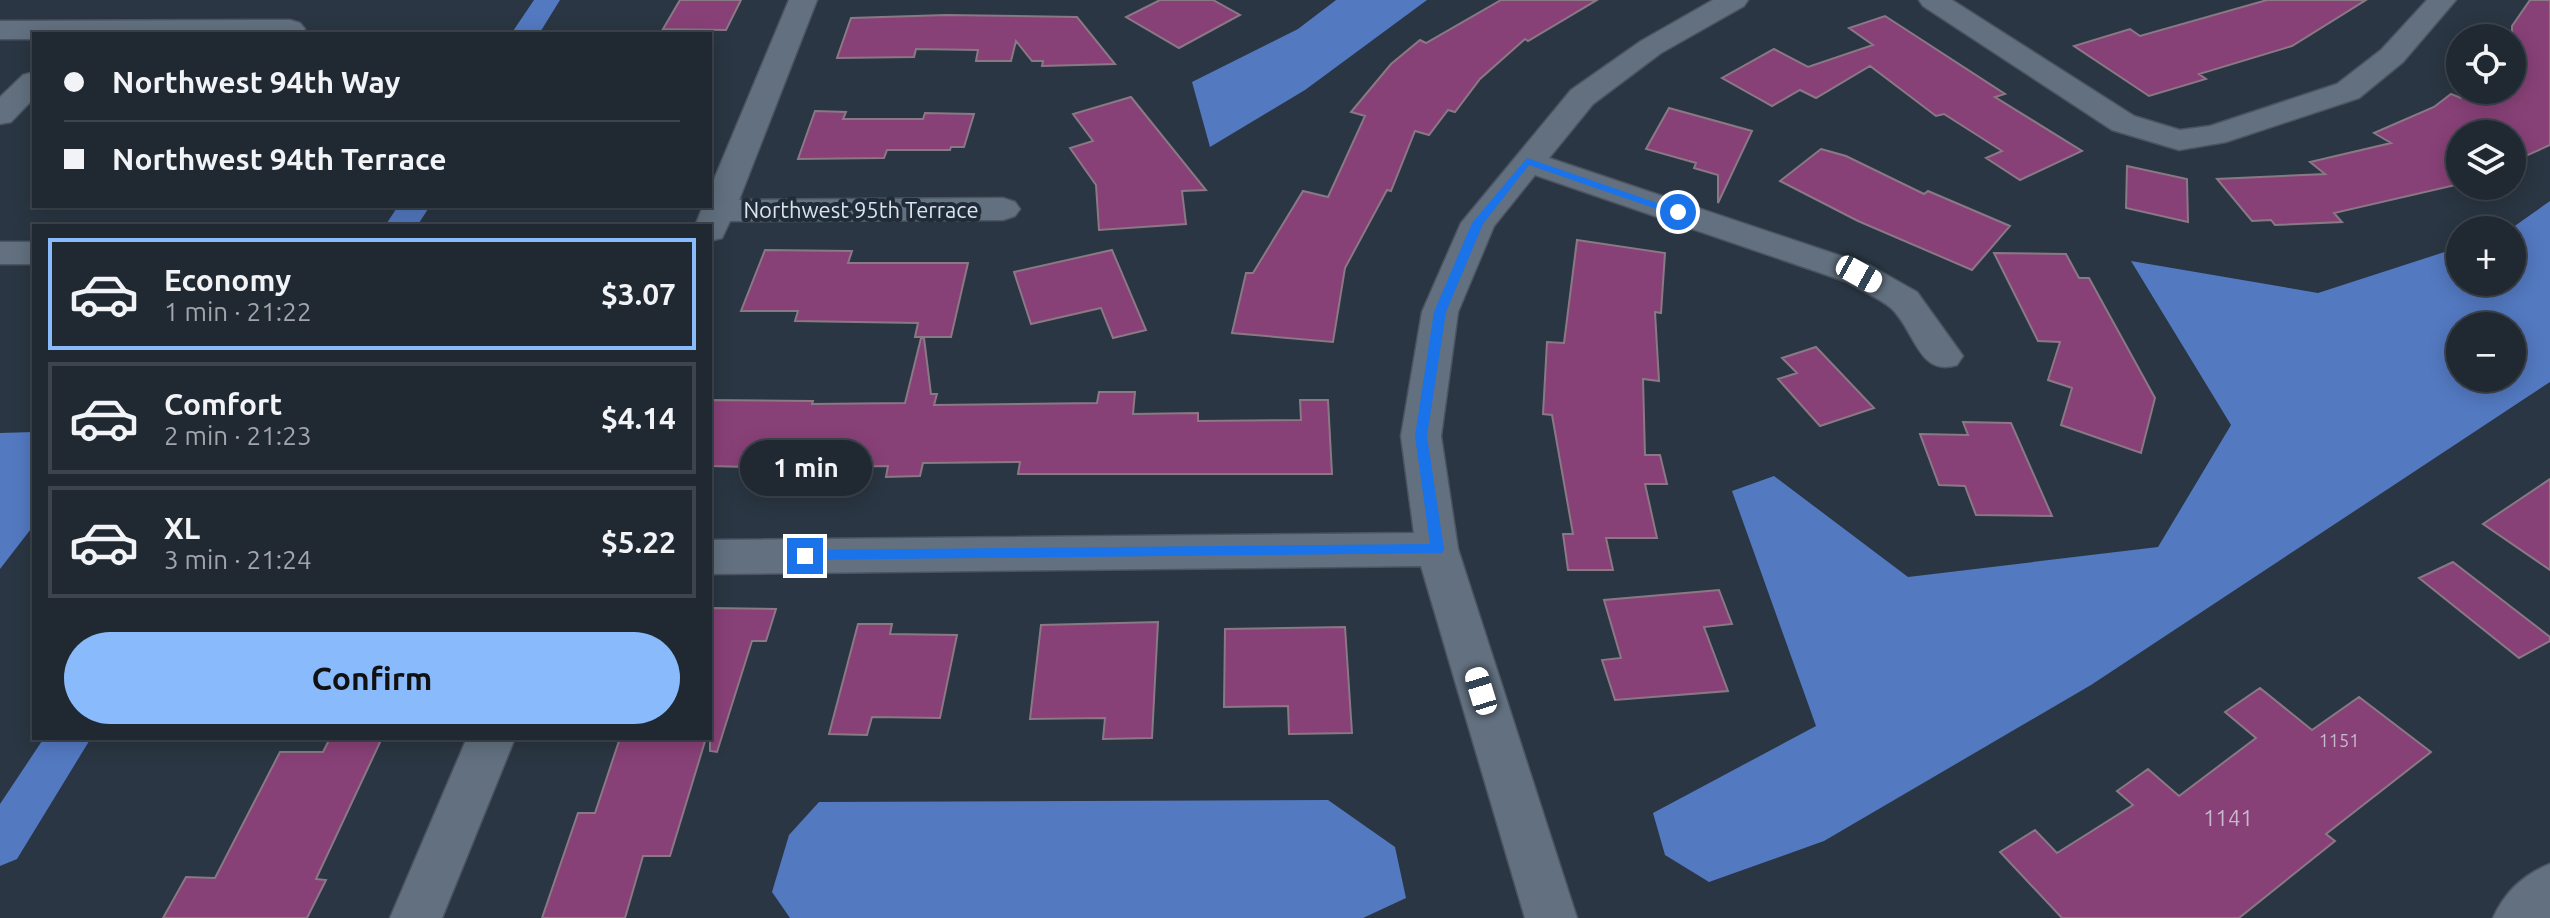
<!DOCTYPE html>
<meta charset="utf-8">
<style>
body{margin:0;font-family:Ubuntu,sans-serif;background:#28303a;color:#f1f3f6;height:100vh;display:flex;flex-direction:column;font-size:30px;white-space:nowrap}
*{box-sizing:border-box;margin:0}
p{font-size:26px;color:#a2a6ac}
.icon{flex:none;width:44px;height:44px;fill:none;stroke:currentColor;stroke-width:2;stroke-linecap:round;stroke-linejoin:round}
.map{position:relative;flex:1;overflow:hidden}
.sheet{position:absolute;left:32px;top:224px;width:680px;height:516px;display:flex;flex-direction:column;background:#202832;border-radius:0px;box-shadow:0 4px 20px #0003,0 0 0 2px #3d444d}
.sheet>*{flex:none}
.hud{position:absolute;left:32px;top:32px;width:680px;height:176px;border-radius:0px;box-shadow:0 4px 20px #0003,0 0 0 2px #3d444d;display:grid;align-content:center;height:176px;padding:0 32px;background:#202832}
.tools{position:absolute;left:2446px;top:24px;display:grid;gap:16px}
.tools a{display:grid;place-items:center;width:80px;height:80px;border-radius:50%;background:#202832;box-shadow:0 4px 20px #0003,0 0 0 2px #3d444d;font-size:40px}
.end{position:absolute;width:36px;height:36px;margin:-18px;border:10px solid #1a73e8;background:#fff;box-shadow:0 0 0 4px #fff}
.from{border-radius:50%}
.bubble{position:absolute;height:56px;border-radius:28px;background:#202832;box-shadow:0 4px 20px #0003,0 0 0 2px #3d444d;font-size:26px;font-weight:700;line-height:56px;text-align:center}
.car{position:absolute;width:24px;height:48px;margin:-24px -12px;border-radius:10px;box-shadow:0 0 6px 2px #0007;background:linear-gradient(#fff 24%,#345 0 40%,#fff 0 76%,#345 0 86%,#fff 0)}
.hud b{display:flex;align-items:center;gap:28px;height:76px;font-size:30px}
.hud b+b{border-top:2px solid #3d444d}
.hud i{width:20px;height:20px;background:#f1f3f6}
ul{padding:14px 0 0;list-style:none}
li{display:flex;align-items:center;gap:24px;height:112px;margin:0 16px 12px;padding:0 16px;border:4px solid #3d444d;border-radius:0px}
li div{flex:1}
li b{display:block;font-size:30px}
li em{font-style:normal;font-weight:700}
li.active{border-color:#89bafc}
li>.icon{width:72px;height:72px;stroke-width:1.5}
.cta{display:flex;gap:16px;margin-top:auto;padding:16px 32px}
.cta a{flex:1;height:92px;border-radius:48px;background:#89bafc;color:#111;font-size:32px;font-weight:700;line-height:92px;text-align:center}
.map>svg:first-child{display:block}
</style>
<div class="map">
<svg width="2550" height="918" viewBox="0 0 2550 918">
<rect width="100%" height="100%" fill="#2a3643"/>
<path fill="#5379c1" fill-rule="evenodd" d="M1336 0H1427L1305 90 1210 147 1192 82 1298 29Z
M2550 201V382L2091 685 1824 841 1709 882 1665 855 1653 813 1816 726 1732 491 1774 476 1908 577 2158 547 2231 425 2131 261 2318 293 2460 247V282H2512V230H2509ZM2460 326H2512V378H2460Z
M34 432V525L0 569V433Z
M1328 800 1395 847 1406 898 1363 918H790L772 892 789 835 819 802Z"/>
<g fill="none" stroke-linecap="round" stroke-linejoin="round">
<path fill="#5379c1" fill-rule="evenodd" d="M534 0H560L539 34H511Z
M398 206H430L417 226H385Z
M44 738H91L17 859 0 866V804Z"/>
</g>
<path fill="#884177" stroke="#8a7885" stroke-width="2" d="M680 0H741L726 30 663 29Z
M1160 0H1213L1240 15 1179 48 1126 17Z
M1501 0H1597L1528 41 1525 39 1480 79 1455 112 1448 110 1429 135 1415 131 1391 191 1387 190 1345 268 1333 342 1232 333 1246 273H1253L1303 191 1328 197 1365 116 1351 112 1391 64 1420 40 1426 43Z
M2267 0H2366L2292 46 2199 74 2206 79 2149 96 2074 46 2130 29 2140 36Z
M2530 0H2550V145L2512 162V134H2460V184L2334 213 2342 222 2275 225 2271 220 2252 221 2217 179 2325 174 2310 162 2391 143 2374 133 2434 107 2451 94 2461 98 2472 90H2512V26Z
M946 15 1077 17 1115 64 1042 66 1043 61H1032L1016 41 1011 61H976L978 50 916 49 914 57 837 58 851 18Z
M1885 16 2005 94 1995 97 2082 151 2020 180 1986 158 2002 151 1944 114 1936 116 1870 66 1816 98 1800 90 1772 106 1722 78 1774 49 1808 67 1873 45 1849 28Z
M1131 97 1206 190 1182 191 1186 224 1099 230 1096 185 1070 148 1093 141 1073 114Z
M1669 108 1752 131 1718 203V175L1694 168 1696 163 1646 149Z
M815 111 846 112 843 119H923L925 113 974 114 964 147H951L950 150H887L884 158 798 159Z
M1821 149 1846 156 1924 194 1928 191 2010 226 1972 270 1858 221 1780 181Z
M2127 166 2187 179 2188 222 2126 208Z
M1577 240 1665 253 1661 313 1655 312 1659 381 1643 379 1645 455H1660L1667 484H1645L1657 538H1606L1613 570H1568L1563 534H1573L1552 415 1543 414 1547 342 1564 343Z
M765 250 852 251 848 263H968L951 337H915L918 323 795 321 798 311H741Z
M1112 250 1146 330 1113 338 1101 308 1031 324 1014 272Z
M1994 253 2066 254 2079 278H2089L2155 398 2141 453 2061 425 2072 388 2048 380 2060 342 2038 341Z
M921 338H924L931 394H937L934 405 1097 403 1099 392H1135L1133 414 1198 413V421L1301 420 1300 400H1328L1332 474H1018L1020 462 923 463 920 476 886 477 888 466 792 467 790 475 745 474 748 467 710 466V400L813 401 812 404 905 403Z
M1816 347 1874 408 1820 426 1778 379 1797 373 1782 358Z
M1963 422 2011 423 2052 516 1976 515 1965 486 1939 485 1920 434 1968 435Z
M2550 479V570L2483 524Z
M2453 562 2550 637V641L2519 658 2419 578Z
M1719 590 1732 624 1704 627 1728 691 1615 700 1602 660 1621 658 1604 600Z
M710 608 776 609 766 641H752L717 752 710 751Z
M1158 622 1152 738 1103 739 1105 718 1030 719 1041 625Z
M858 624H892L890 634 957 635 940 718 872 717 867 735 829 734Z
M1345 627 1352 733 1289 734 1288 706 1224 707 1225 629Z
M2260 688 2312 730 2359 697 2431 752 2326 834 2335 841 2239 918H2062L2000 852 2035 830 2057 853 2133 805 2117 791 2148 769 2179 796 2256 738 2225 712Z
M330 738H382L316 879 326 880 307 918H163L186 877 215 878 280 752H323Z
M620 738H706L670 856H643L625 918H542L578 813H595Z"/>
<g fill="none" stroke-linecap="round" stroke-linejoin="round">
<g stroke="#4b5460" stroke-width="3">
<path id="minor" d="M789 0H817L739 200 1003 198 1015 202 1020 209 1015 216 1003 220 730 221 722 238 710 241V226H695L703 206H710V189Z
M1713 0H1748L1744 6 1661 53 1593 104 1549 158 1871 266 1917 292 1963 356 1957 365C1918 377 1915 330 1891 308 1879 298 1860 290 1847 282L1535 175 1494 226 1458 312 1441 436 1458 549 1577 918H1525L1421 566 710 574V540L1414 533 1401 436 1422 312 1461 223 1571 90 1641 41Z
M1919 0H1952L2134 116 2180 130 2210 126 2337 84 2381 50 2427 0H2456L2403 62 2359 98 2226 142 2179 150 2112 130 1923 6Z
M290 20 300 23 305 29 301 34H34V39H0V21Z
M34 72V98L11 122 0 124V97L23 75Z
M0 242H34V264H0Z
M467 738H515L442 918H390Z
M2550 864V918H2493C2504 893 2524 874 2550 864Z"/>
</g>
<use href="#minor" fill="#62707f" fill-rule="evenodd"/>
</g>
<path fill="#1a73e8" d="M1527 158 1683 212 1674 215 1529 165 1483 224 1446 312 1427 436 1444 549 1442 553 800 560 798 556 805 550 1430 544 1415 436 1434 312 1472 223Z"/>
<g text-anchor="middle" stroke-width="8" stroke-linejoin="round" paint-order="stroke">
<g font-size="18" fill="#c7bacf">
<text x="2339" y="747">1151</text>
</g>
<g font-size="22" fill="#dce3ec" stroke="#202c39">
<text x="861" y="218">Northwest 95th Terrace</text>
</g>
<g font-size="22" fill="#c7bacf">
<text x="2228" y="826">1141</text>
</g>
</g>
</svg>
<div class="tools">
<a><svg class="icon" aria-label="locate" viewBox="0 0 24 24"><circle cx="12" cy="12" r="6"/><path d="M12 2v4M12 18v4M2 12h4M18 12h4"/></svg></a>
<a><svg class="icon" aria-label="layers" viewBox="0 0 24 24"><path d="M12 4l9 5-9 5-9-5zM3 14l9 5 9-5"/></svg></a>
<a>+</a>
<a>−</a>
</div>
<i class="end from" style="left:1678px;top:212px"></i>
<i class="end" style="left:805px;top:556px"></i>
<div class="bubble" style="left:740px;top:440px;width:132px">1 min</div>
<i class="car" style="left:1859px;top:274px;rotate:119deg"></i>
<i class="car" style="left:1481px;top:691px;rotate:343deg"></i>
<div class="hud">
<b><i class="from"></i>Northwest 94th Way</b>
<b><i></i>Northwest 94th Terrace</b>
</div>
<section class="sheet">
<ul>
<li class="active"><svg class="icon" aria-label="car" viewBox="0 0 24 24"><path d="M5 17H2v-5l4-1 3-4h7l3 4 3 1v5h-3M9 17h6M6 11h13"/><circle cx="7" cy="17" r="2"/><circle cx="17" cy="17" r="2"/></svg><div><b>Economy</b><p>1 min · 21:22</p></div><em>$3.07</em></li>
<li><svg class="icon" aria-label="car" viewBox="0 0 24 24"><path d="M5 17H2v-5l4-1 3-4h7l3 4 3 1v5h-3M9 17h6M6 11h13"/><circle cx="7" cy="17" r="2"/><circle cx="17" cy="17" r="2"/></svg><div><b>Comfort</b><p>2 min · 21:23</p></div><em>$4.14</em></li>
<li><svg class="icon" aria-label="car" viewBox="0 0 24 24"><path d="M5 17H2v-5l4-1 3-4h7l3 4 3 1v5h-3M9 17h6M6 11h13"/><circle cx="7" cy="17" r="2"/><circle cx="17" cy="17" r="2"/></svg><div><b>XL</b><p>3 min · 21:24</p></div><em>$5.22</em></li>
</ul>
<div class="cta"><a>Confirm</a></div>
</section>
</div>
